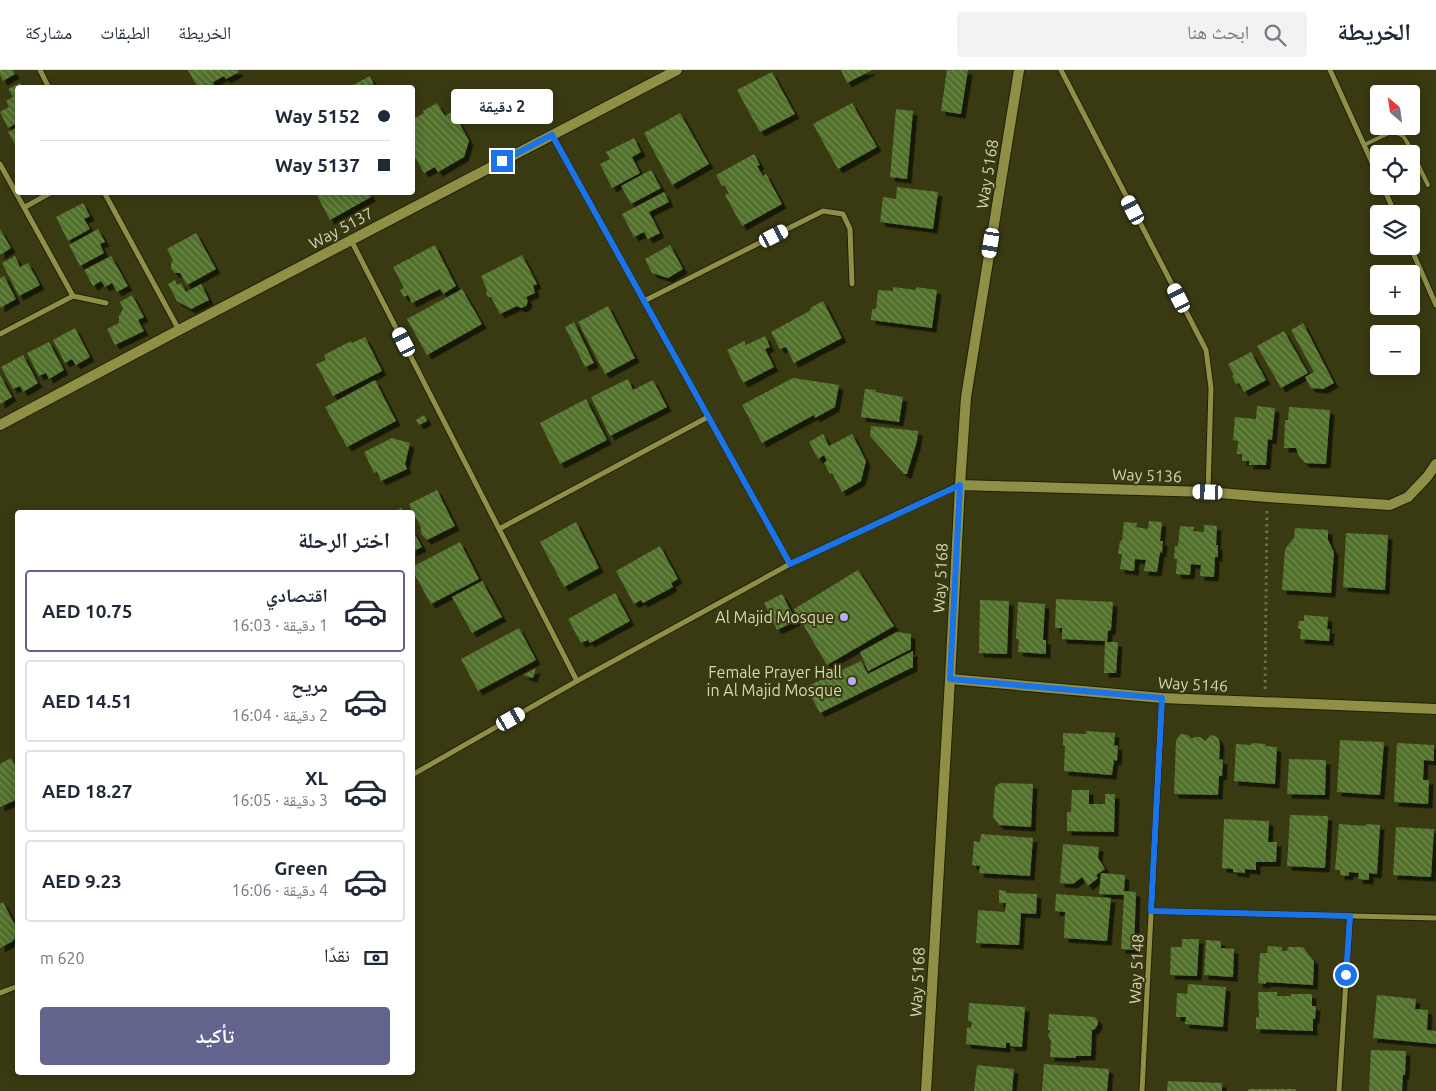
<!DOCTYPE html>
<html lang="ar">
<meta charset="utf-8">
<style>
body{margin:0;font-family:Ubuntu,"Noto Naskh Arabic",sans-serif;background:#f2f2f3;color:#1f2937;direction:rtl;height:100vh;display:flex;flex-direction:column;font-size:19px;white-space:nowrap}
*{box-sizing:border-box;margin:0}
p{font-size:16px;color:#747a83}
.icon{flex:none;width:28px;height:28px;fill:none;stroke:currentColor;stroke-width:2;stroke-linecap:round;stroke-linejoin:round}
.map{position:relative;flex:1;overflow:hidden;direction:ltr}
.drawer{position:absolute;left:15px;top:440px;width:400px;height:565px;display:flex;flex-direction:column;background:#fff;border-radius:5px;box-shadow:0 2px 12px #0003;direction:rtl}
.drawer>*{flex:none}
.guide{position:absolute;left:15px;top:15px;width:400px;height:110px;border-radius:5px;box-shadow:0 2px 12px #0003;direction:rtl;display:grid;align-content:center;height:110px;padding:0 25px;background:#fff}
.needle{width:32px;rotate:331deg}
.tools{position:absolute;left:1370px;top:15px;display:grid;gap:10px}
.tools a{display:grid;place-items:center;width:50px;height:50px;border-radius:5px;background:#fff;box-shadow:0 2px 12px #0003;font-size:25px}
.end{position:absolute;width:22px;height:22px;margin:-11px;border:6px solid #1a73e8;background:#fff;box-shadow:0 0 0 2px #fff}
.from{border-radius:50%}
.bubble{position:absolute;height:35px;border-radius:5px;background:#fff;box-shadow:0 2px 12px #0003;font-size:16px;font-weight:700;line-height:35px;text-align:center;direction:rtl}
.car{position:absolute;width:15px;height:30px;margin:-15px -8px;border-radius:6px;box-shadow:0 0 4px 1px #0007;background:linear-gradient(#fff 24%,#345 0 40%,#fff 0 76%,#345 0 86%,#fff 0)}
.guide b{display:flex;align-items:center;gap:18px;height:48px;font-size:19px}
.guide b+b{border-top:1px solid #e0e1e3}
.guide i{width:12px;height:12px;background:#1f2937}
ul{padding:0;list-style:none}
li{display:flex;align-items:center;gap:15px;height:82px;margin:0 10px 8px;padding:0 15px;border:2px solid #e0e1e3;border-radius:5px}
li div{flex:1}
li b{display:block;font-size:19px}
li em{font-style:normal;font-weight:700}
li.selected{border-color:#63648e}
li>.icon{width:45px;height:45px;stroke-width:1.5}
h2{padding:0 25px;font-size:22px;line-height:60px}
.pay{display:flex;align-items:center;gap:12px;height:55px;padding:0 25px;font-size:19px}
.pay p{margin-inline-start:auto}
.cta{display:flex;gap:10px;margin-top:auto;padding:10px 25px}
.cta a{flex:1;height:58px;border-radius:5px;background:#63648e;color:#fff;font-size:20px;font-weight:700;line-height:58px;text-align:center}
header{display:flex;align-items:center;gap:30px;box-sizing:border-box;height:70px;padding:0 25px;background:#fff;border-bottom:1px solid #e0e1e3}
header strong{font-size:24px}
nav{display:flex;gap:28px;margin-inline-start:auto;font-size:18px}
.search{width:350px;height:45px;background:#f2f2f3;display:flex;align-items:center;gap:12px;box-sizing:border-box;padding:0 18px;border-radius:5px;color:#747a83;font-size:19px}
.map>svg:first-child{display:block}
</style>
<header>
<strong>الخريطة</strong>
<div class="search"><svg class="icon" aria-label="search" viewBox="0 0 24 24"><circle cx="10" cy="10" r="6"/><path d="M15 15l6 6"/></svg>ابحث هنا</div>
<nav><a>الخريطة</a><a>الطبقات</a><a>مشاركة</a></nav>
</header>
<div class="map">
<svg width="1436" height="1021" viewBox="0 0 1436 1021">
<defs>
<pattern id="building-back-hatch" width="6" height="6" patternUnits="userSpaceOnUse" patternTransform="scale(1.25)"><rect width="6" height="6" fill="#51702b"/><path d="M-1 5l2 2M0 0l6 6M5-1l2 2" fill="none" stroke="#718a51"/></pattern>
<filter id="shadow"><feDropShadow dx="4.5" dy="4.5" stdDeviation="0" flood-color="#0009"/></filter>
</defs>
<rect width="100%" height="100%" fill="#393a12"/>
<path fill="url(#building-back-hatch)" filter="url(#shadow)" d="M0 0H13L15 4 3 11 0 5Z
M188 0H238L239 2 226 9 224 6 213 12 214 16 211 18H198Z
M841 0H872L847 13Z
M947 0H968L961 44 941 41Z
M772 2 795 44 760 62 737 20Z
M370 6 375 18H347Z
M20 13 22 18H18V53L8 58 0 42 9 37 6 31 13 27 8 19Z
M437 33 445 46 453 41 469 71 464 87 438 102 435 97 424 103 412 82V59H414L412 50 424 43 423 41Z
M852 33 877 77 838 99 813 54Z
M896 39 913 41 907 109 890 107Z
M680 43 709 94 672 115 644 63Z
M18 57V80L8 62Z
M634 68 641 82 632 87 640 103 612 118 600 94 610 89 606 82Z
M754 84 760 95 757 96 763 106 766 104 782 134 742 156 725 125 729 123 724 115 722 116 716 105Z
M651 100 661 118 631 134 621 116Z
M897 117 938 122 933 159 880 152 883 127 896 129Z
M315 122H369L371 127 330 150Z
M664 122 669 132 649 142 660 163 648 169 644 162 634 167 622 144Z
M83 133 90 146 84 149 90 159 68 171 56 147Z
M0 159 11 178 0 185Z
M98 159 105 172 100 174 104 183 80 196 69 175Z
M196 163 216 199 187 215 180 203H175L171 199V194L173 190 167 179Z
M435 175 456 216 443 224 440 219 412 233 408 225 404 227 400 220 404 218 393 197Z
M670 175 683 199 668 208 652 203 645 189Z
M522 185 537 214 533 216 535 223 526 227 528 231 526 236 521 238 517 236 500 244 491 227H489L486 224 487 220 481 206Z
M15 186 20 197 28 193 40 215 19 226 2 193Z
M111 186 128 216 117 222 112 213 105 217 101 211 93 216 84 200Z
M4 206 16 229 0 238V208Z
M175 210 177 215 181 213 186 222 201 214 209 230 191 239 177 231 168 214Z
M893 217 916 220V217L937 220 932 258 871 250 872 239H876L878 220 893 221Z
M462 219 482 254 427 285 407 249Z
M132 225 144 247 138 250 144 261 115 275 107 259 119 253V246L123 239 120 232Z
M823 231 842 268 794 293 786 277 780 279 771 262 811 240 810 238Z
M608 236 635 288 605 304 578 252Z
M574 252 594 293 585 297 565 257Z
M1303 253 1334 313 1323 319 1311 318 1305 307 1314 302 1291 260Z
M75 258 90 287 76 295 72 289 65 293 53 270Z
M1284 261 1308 303 1281 318 1257 276Z
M765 266 770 277 765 279 774 297 743 313 727 280 744 271 746 275Z
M365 267 382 301 333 326 316 294 326 290 324 285 351 271 352 273Z
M49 272 64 300 49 309 46 303 39 306 27 283Z
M1251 282 1266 310 1244 322 1239 313 1236 314 1232 306 1234 305 1228 294Z
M23 285 38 313 23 322 20 316 13 319 1 297Z
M0 305 12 327 0 334Z
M793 308 839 315 835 337 815 348 814 345 762 373 742 335Z
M628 309 633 320 653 310 667 337 610 366 591 327Z
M375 310 396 351 347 377 325 337Z
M865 319 876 320 875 322 903 327 899 352 861 347Z
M586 329 607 370 560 394 540 353Z
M1257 336 1275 338 1272 370 1268 369 1266 395H1249V391H1242V384H1237L1238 371 1233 370 1235 347 1256 349Z
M1289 337 1330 340 1326 394 1305 393 1299 386 1296 378H1284L1285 350H1288Z
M424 345 427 351 419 355 416 350Z
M871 356 918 361 917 371 907 404H904L870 366Z
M823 364 829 376 852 364 866 391 861 411 842 422 832 403 830 404 824 393 827 391 824 385 818 389 809 372Z
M392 368 410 373 405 394 407 399 381 411 377 402 374 403 364 382Z
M437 420 455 456 427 470 421 464V458L409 434Z
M401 438 404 442H392Z
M1149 451 1162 452 1160 471H1163L1162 483 1160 482 1157 502 1144 501 1146 490 1135 489 1134 501 1120 499 1122 484H1118L1120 471H1122L1124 452 1137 453 1136 457 1148 459Z
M576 452 599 498 564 517 540 472Z
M1204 455 1217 456 1216 475H1218V487H1215L1214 507 1200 506 1201 495 1191 494 1190 505 1176 504 1177 489H1174L1175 476H1178L1180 456 1194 457 1193 461 1204 462Z
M1295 458 1328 460V470L1334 482 1331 523 1282 520 1285 479 1294 468Z
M412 459 422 477 412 482Z
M1346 463 1388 465 1385 520 1343 517Z
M460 472 479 509 431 534 412 500V497Z
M660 476 678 509 671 513 673 517 643 533 641 530 634 534 616 501Z
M858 500 894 556 827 595 794 539Z
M482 511 502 547 472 563 452 527Z
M615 523 630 551 590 573 588 570 581 573 568 549Z
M782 524 796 551 777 560 764 533Z
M1056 529 1113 532 1111 560 1108 561 1107 572H1118L1116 603H1104L1105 571 1062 569V558H1055Z
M980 530 1009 531 1007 584 979 583Z
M1018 532 1045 534 1043 570H1046V584L1018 582 1019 569H1016Z
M1304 545 1328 547 1327 559H1330L1329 571 1300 569 1301 559H1298L1299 551H1304Z
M519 558 536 590 478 621 461 589Z
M897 562 911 564V579L868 601 860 582Z
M913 581V597L820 643 806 617 861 591 868 604Z
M536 598 533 608 523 605Z
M1086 661 1115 663 1114 675 1118 676 1117 691 1114 690 1112 705 1064 701 1065 676 1063 675V663L1086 664Z
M1181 664 1188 665 1192 669 1194 667H1200L1205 671 1211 665 1215 666 1218 668 1220 674 1219 689 1223 690 1222 706H1219L1218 725 1174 724 1176 670Z
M1340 670 1384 672 1380 725 1337 722Z
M1252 673 1266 674 1265 676 1277 677 1275 714 1234 711 1236 674 1251 675Z
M1397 673 1434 675V691L1424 690 1423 710H1429L1428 734 1394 732Z
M11 688 18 700V729L0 737V694Z
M1289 689 1326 690 1325 725 1287 724Z
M1000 713 1033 714 1031 757 999 755 993 747 995 717Z
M1072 720H1089V734H1105V724H1115L1114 762 1067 761V742H1071Z
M1290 745 1328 746 1325 798 1287 796Z
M1224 749 1269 751 1268 772H1277L1276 792H1256V800L1245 799V803L1233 802V799L1222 798Z
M1339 754 1366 756V754L1380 755 1377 804 1369 803V810L1358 809 1359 803 1349 802V806L1340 805V800H1335Z
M1396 757 1434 759 1431 807 1393 805Z
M981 764 1033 768 1030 806 979 803 980 796 972 795 974 771 980 772Z
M1063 774 1099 777 1098 788 1105 799 1096 805 1098 808 1088 816 1082 807 1073 814 1060 813Z
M1101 803 1125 805 1124 821 1136 822 1134 880 1121 879 1124 825 1099 824Z
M999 820 1006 821V823L1037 824 1036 844 1021 843 1019 875 976 873 978 840 1005 842 1006 833H999Z
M1056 824 1111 828 1107 871 1064 868 1065 842 1055 841Z
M3 832 18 861 13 871 0 878V834Z
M1182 869H1199L1197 906 1170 905 1171 877H1182Z
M1206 870 1221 871V878L1234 879 1233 907 1204 905Z
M1268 876 1282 877V881H1287L1288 877H1303L1314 891 1313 915 1266 912V914L1258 913 1260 883H1267Z
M1188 914 1226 917 1223 957 1185 954 1186 947H1176L1177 923 1187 924Z
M1258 922H1277V926H1291V924H1312V936H1316L1315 949H1313V961L1256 959V947H1259Z
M1377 925 1416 929 1415 939 1428 940 1427 960 1436 961V974L1373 968Z
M969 933 1025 937 1022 977 1010 976V973H1006V978L966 974 967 957 971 958 972 952 968 951Z
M1049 944 1095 947 1098 951V954L1095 959 1092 960 1091 986H1076V988L1050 987 1051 971 1048 965 1051 960H1048Z
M1371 980 1406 981 1405 1005H1403L1402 1021H1369Z
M1044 994 1109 999 1107 1021H1042Z
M977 995 1014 999 1012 1021H974Z
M1168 1011 1222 1013V1021H1167Z
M1248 1019H1296V1021H1248Z"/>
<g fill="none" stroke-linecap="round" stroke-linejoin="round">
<g stroke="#202008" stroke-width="5.5">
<path id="lane" d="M1364 75 1393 61 1403 66 1407 72 1428 115"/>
</g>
<g stroke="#202008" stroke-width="7">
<path id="street" d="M40 0 49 18
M1061 0 1206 280 1211 318 1208 422
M1330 0 1379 108
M552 65 790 494
M0 94 73 226 106 233
M1383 116 1395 144
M104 122 179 260
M25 137 52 122
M351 170 577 611
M1410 176 1436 235
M644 231 823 141 843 144 850 159 852 214
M0 264 73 226
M499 459 708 347
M412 705 577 611 790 494 959 415
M1151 841 1436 848
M0 923 18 916
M1142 1021 1162 628
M1339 1021 1350 847"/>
</g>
<g stroke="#202008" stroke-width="12">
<path id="secondary" d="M0 355 179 260 677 0
M960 415 1208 422 1267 427 1390 435 1408 427 1427 407 1436 394
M950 609 1162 628 1436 639
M926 1021 950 609 960 415 966 327 1019 0"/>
</g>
<path stroke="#6f7049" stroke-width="3" stroke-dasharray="2.5 4" stroke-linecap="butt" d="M1265 619 1267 438"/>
<use href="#lane" stroke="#8f9046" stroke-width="4"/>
<use href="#street" stroke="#8f9046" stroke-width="5"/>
<use href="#secondary" stroke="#8f9046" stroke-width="10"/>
</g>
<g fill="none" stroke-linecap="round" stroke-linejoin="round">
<path stroke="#1a73e8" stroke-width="6" d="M502 91 552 65 790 494 960 415 950 609 1162 628 1151 841 1350 846 1346 905"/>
</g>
<g fill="#b6acf8" stroke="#393a12" stroke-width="2">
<circle cx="844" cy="547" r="5"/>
<circle cx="852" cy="611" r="5"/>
</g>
<g text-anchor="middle" stroke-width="4" stroke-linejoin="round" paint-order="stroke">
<g font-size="16" fill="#d6d8b3" stroke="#393a12">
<text transform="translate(987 104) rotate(-81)" y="6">Way 5168</text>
<text transform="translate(341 158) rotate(-28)" y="6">Way 5137</text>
<text transform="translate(1147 405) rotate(2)" y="6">Way 5136</text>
<text transform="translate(940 508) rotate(-87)" y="6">Way 5168</text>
<text transform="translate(1193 614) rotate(3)" y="6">Way 5146</text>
<text transform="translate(1136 899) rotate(-87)" y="6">Way 5148</text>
<text transform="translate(917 912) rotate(-87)" y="6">Way 5168</text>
</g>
<g font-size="16" fill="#d6d8b3" stroke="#393a12" text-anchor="end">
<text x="834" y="553">Al Majid Mosque</text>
<text x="842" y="608">Female Prayer Hall<tspan x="842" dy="18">in Al Majid Mosque</tspan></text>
</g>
</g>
</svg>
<div class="tools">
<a><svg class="needle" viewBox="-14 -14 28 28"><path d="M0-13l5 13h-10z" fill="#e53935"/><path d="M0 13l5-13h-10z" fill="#747a83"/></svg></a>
<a><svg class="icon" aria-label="locate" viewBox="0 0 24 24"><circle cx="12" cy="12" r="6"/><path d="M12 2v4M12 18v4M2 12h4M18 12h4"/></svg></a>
<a><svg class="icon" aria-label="layers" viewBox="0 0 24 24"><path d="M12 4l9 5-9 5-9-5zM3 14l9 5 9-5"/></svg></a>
<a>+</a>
<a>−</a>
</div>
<i class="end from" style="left:1346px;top:905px"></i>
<i class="end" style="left:502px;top:91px"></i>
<div class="bubble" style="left:451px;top:19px;width:102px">2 دقيقة</div>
<i class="car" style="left:1133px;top:140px;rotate:332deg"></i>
<i class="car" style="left:774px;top:166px;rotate:63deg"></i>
<i class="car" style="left:991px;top:173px;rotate:189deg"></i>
<i class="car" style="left:1179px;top:228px;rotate:333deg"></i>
<i class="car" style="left:404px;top:272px;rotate:333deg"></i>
<i class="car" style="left:1208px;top:422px;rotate:272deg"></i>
<i class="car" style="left:511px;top:649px;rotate:60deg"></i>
<div class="guide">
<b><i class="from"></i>Way 5152</b>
<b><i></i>Way 5137</b>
</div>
<section class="drawer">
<h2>اختر الرحلة</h2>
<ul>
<li class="selected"><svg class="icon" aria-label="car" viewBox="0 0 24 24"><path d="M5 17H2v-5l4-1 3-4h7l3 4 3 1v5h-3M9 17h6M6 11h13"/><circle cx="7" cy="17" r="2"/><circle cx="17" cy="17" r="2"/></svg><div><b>اقتصادي</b><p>1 دقيقة · 16:03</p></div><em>AED 10.75</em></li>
<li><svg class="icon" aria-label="car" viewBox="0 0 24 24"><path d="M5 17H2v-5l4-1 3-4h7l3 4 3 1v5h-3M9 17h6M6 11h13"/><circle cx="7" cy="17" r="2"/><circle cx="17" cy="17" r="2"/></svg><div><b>مريح</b><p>2 دقيقة · 16:04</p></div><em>AED 14.51</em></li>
<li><svg class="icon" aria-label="car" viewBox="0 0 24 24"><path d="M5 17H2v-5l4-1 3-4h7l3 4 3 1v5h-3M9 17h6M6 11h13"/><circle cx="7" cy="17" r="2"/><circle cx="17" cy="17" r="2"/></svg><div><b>XL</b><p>3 دقيقة · 16:05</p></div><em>AED 18.27</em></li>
<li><svg class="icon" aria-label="car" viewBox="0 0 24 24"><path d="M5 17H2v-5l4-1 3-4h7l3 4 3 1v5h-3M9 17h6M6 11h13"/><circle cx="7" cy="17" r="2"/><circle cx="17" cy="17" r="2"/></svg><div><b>Green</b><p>4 دقيقة · 16:06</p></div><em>AED 9.23</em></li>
</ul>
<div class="pay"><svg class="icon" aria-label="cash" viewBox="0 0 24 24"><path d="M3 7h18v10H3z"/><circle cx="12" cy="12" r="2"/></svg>نقدًا<p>620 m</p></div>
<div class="cta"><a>تأكيد</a></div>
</section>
</div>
